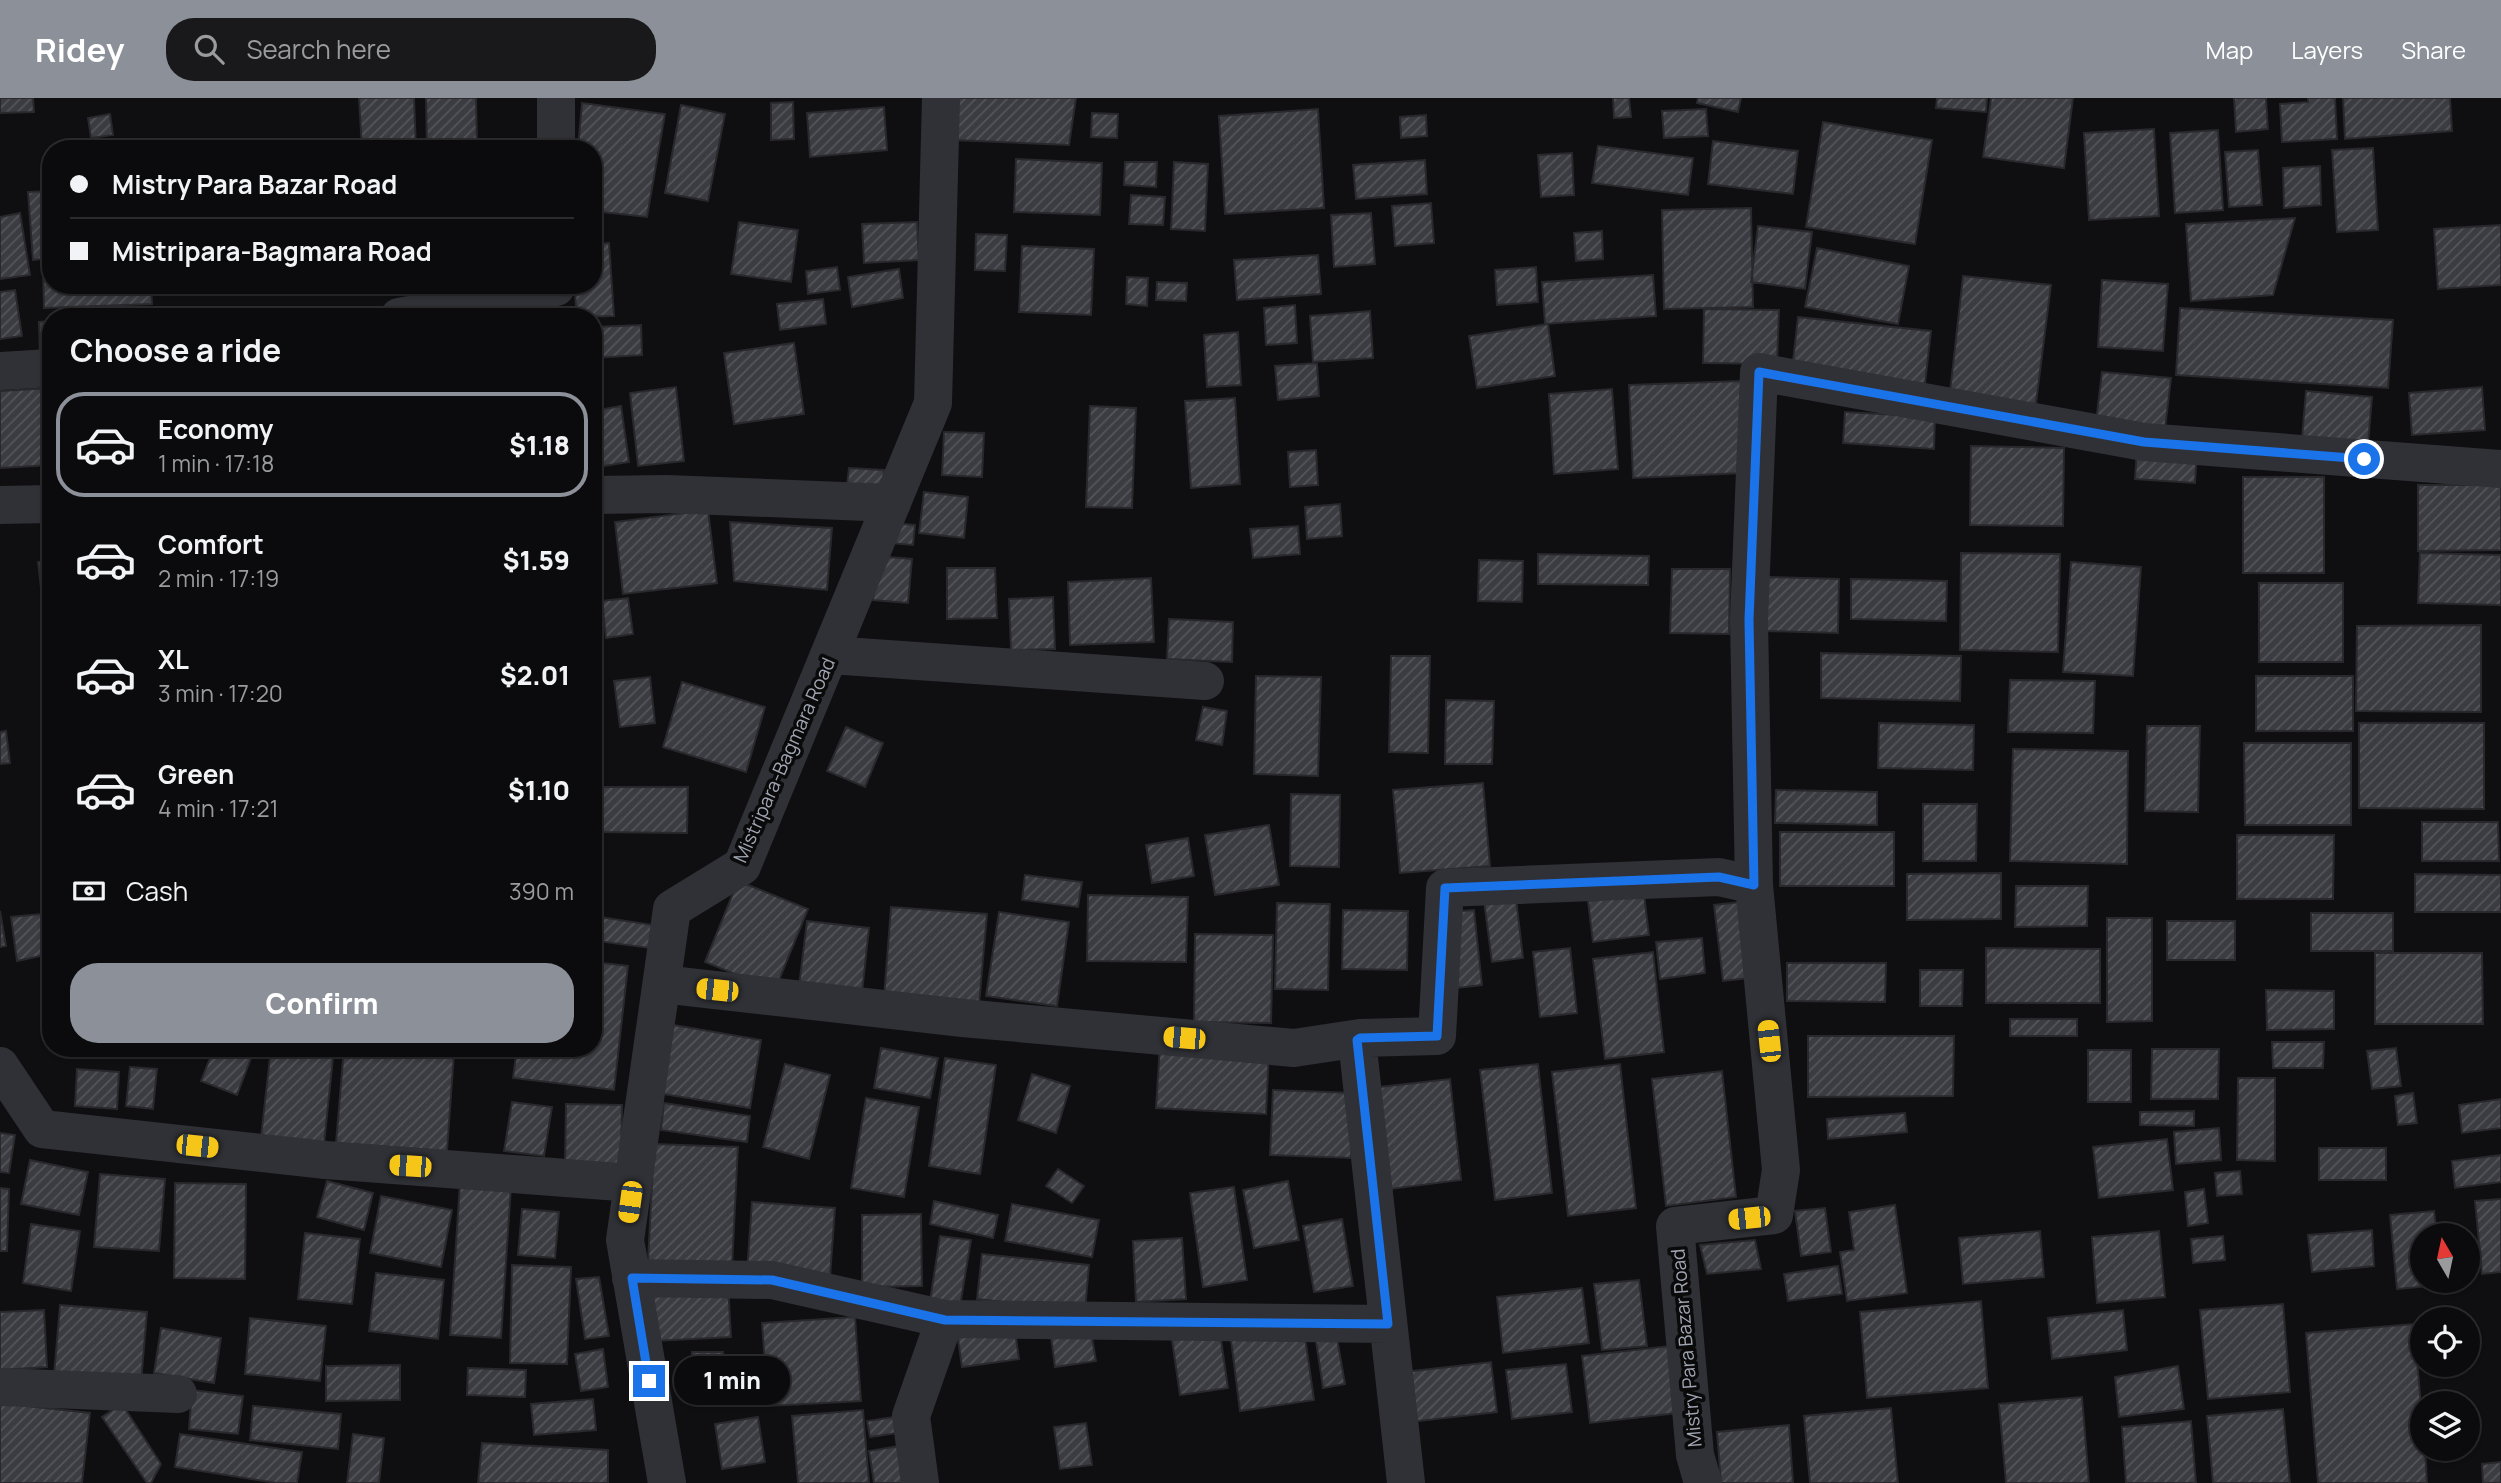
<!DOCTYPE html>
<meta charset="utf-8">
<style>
body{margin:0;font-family:Manrope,sans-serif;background:#19191b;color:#f1f3f6;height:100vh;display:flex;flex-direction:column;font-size:26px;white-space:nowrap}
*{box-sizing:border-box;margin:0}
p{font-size:23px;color:#9a9b9d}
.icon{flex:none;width:38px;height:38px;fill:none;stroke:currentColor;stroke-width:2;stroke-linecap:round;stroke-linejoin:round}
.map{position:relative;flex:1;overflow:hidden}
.side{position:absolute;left:42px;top:210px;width:560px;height:749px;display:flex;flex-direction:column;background:#0b0b0d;border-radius:28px;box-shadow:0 2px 5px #0004,0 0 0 2px #2b2b2e}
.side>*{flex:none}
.top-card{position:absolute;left:42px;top:42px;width:560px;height:154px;border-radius:28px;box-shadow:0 2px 5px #0004,0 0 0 2px #2b2b2e;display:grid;align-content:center;height:154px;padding:0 28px;background:#0b0b0d}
.needle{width:46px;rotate:351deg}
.tools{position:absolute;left:2410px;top:1125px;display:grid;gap:14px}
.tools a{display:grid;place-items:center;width:70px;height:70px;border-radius:50%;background:#0b0b0d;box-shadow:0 2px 5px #0004,0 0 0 2px #2b2b2e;font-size:35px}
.end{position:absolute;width:32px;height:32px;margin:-16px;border:9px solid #1a73e8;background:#fff;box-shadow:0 0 0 4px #fff}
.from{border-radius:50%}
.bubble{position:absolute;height:49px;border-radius:24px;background:#0b0b0d;box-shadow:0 2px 5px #0004,0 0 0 2px #2b2b2e;font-size:23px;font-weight:800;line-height:49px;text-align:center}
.car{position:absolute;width:21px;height:42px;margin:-21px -10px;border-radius:9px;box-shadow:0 0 5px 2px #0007;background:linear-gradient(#f5c518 24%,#345 0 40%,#f5c518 0 76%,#345 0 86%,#f5c518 0)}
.top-card b{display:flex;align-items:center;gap:24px;height:66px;font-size:26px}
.top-card b+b{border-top:2px solid #2b2b2e}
.top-card i{width:18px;height:18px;background:#f1f3f6}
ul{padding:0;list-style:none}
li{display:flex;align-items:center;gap:21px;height:105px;margin:0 14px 10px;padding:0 14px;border:4px solid transparent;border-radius:28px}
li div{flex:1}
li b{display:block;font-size:26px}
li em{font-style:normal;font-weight:800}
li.selected{border-color:#8c9099}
li>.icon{width:63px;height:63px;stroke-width:1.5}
h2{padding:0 28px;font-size:32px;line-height:84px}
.pay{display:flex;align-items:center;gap:18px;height:77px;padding:0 28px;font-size:26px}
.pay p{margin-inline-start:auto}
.primary-button{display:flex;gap:14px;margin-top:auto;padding:14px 28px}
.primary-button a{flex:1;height:80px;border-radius:28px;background:#8c9099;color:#fff;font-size:28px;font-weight:800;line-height:80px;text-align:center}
header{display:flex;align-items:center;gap:42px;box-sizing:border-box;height:98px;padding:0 35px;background:#8c9099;color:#fff}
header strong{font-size:33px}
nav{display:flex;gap:38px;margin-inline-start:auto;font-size:24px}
.search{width:490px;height:63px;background:#19191b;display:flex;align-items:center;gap:18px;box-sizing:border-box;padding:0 24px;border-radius:28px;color:#9a9b9d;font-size:26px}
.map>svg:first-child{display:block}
</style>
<header>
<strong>Ridey</strong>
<div class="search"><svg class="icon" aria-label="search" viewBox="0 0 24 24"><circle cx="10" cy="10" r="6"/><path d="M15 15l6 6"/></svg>Search here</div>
<nav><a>Map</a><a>Layers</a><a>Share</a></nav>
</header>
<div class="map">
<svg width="2501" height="1385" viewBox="0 0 2501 1385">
<defs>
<pattern id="building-hatch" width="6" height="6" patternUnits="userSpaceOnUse" patternTransform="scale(1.75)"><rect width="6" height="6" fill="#3b3c41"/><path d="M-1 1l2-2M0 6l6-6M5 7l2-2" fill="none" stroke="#54555a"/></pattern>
</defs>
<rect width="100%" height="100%" fill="#0f0f11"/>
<path fill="url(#building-hatch)" stroke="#29292d" stroke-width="2" d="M0 0H33L34 14 0 15Z
M359 0H414L416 51H362Z
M426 0H476L477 48 427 49Z
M951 0H1076L1069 47 953 42Z
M1613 0H1629L1631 19 1614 20Z
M1698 0H1741L1738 14 1697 5Z
M1937 0H1987L1986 14 1936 10Z
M1991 0H2073L2064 70 1983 59Z
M2234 0H2266L2268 31 2236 34Z
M2308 0H2335L2337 41 2282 44 2280 6 2308 4Z
M2343 0H2450L2452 33 2345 41Z
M793 4 794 41 771 42V5Z
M582 5 665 16 647 119 593 113V51H578Z
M681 7 725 16 708 103 665 95Z
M884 9 887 52 810 59 807 15Z
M1318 11 1324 110 1225 116 1219 18Z
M1706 11 1708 38 1664 40 1662 13Z
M1092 15 1118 16 1117 40 1091 39Z
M110 16 113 37 91 40 88 20Z
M1426 17 1427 38 1401 40 1400 19Z
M1823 24 1932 42 1915 146 1806 129Z
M2154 31 2159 118 2089 122 2084 35Z
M2218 32 2223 112 2175 115 2170 35Z
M1713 43 1798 53 1793 96 1708 86Z
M1598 48 1693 60 1688 97 1592 85Z
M2373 50 2378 132 2337 134 2332 52Z
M2258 52 2262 107 2229 109 2225 54Z
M1572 55 1574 97 1541 99 1538 57Z
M1016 61 1102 65 1100 117 1014 114Z
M1425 62 1427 96 1356 101 1353 67Z
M1125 64H1157L1156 89 1124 87Z
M1174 64 1208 66 1205 133 1171 131Z
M2320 68 2321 107 2284 110 2283 70Z
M51 93V160L33 162 28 94Z
M1131 97 1165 99 1163 127 1129 126Z
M1431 105 1434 145 1395 148 1392 108Z
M1751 110 1753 209 1664 211 1662 112Z
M20 115 30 177 0 181V119Z
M1371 115 1375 166 1334 169 1331 117Z
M2295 120 2273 197 2191 203 2186 126Z
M739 124 798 132 791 184 731 176Z
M917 124 919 162 864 165 862 126Z
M2501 127V187L2438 191 2434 131Z
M1758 128 1812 134 1805 191 1751 184Z
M1602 133 1603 161 1576 163 1574 135Z
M976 136 1007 137 1005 173 975 172Z
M609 145 614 218 577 219 574 187H593V146Z
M1022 148 1094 151 1091 217 1019 214Z
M1817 150 1909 168 1898 226 1805 209Z
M1318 157 1321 196 1237 202 1234 162Z
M837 169 840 192 808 196 806 173Z
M1536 169 1538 204 1497 207 1495 172Z
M43 171H51V187H151L152 206 44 210Z
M899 171 903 200 852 209 848 179Z
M1653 177 1656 218 1545 226 1542 184Z
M1963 178 2051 187 2035 313 1949 303Z
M1127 179 1148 180 1147 208 1126 206Z
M2102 182 2168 186 2163 253 2098 249Z
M1157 184 1187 185 1186 203 1156 202Z
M249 187H270V189L250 193Z
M15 192 22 238 0 241V194Z
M823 201 826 226 780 232 777 206Z
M1295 207 1297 245 1266 247 1264 210Z
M2180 210 2393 222 2388 290 2176 277Z
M1704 211 1779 212 1777 266 1703 265Z
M1370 213 1373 260 1313 264 1310 218Z
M1798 219 1931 233 1925 286 1792 272Z
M51 223V260L40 261 39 224Z
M1548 226 1555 278 1477 290 1469 238Z
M641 227 642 257 593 260V229Z
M1238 234 1241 287 1207 289 1204 237Z
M794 245 804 316 734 326 724 255Z
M1317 265 1319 298 1278 302 1275 268Z
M2102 274 2171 280 2165 331 2096 324Z
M1741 283 1744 375 1633 380 1629 287Z
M676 289 684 363 638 368 630 295Z
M2482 289 2485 332 2412 337 2409 295Z
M51 290V367L0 370V293Z
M1612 291 1618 371 1554 376 1549 296Z
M2306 293 2372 299 2368 346 2302 340Z
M1235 300 1240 386 1191 390 1185 303Z
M621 308 629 364 597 369 593 348V313Z
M1090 308 1136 310 1132 410 1086 409Z
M1845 314 1935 319 1934 351 1843 345Z
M944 334 984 335 982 379 942 377Z
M1971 348 2064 350 2063 428 1970 427Z
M2137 351 2197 355 2195 385 2135 381Z
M1316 352 1318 387 1290 389 1288 354Z
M849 370 884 372 883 389 847 387Z
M2243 379H2324V475H2243Z
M2418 387H2501V452L2418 453Z
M924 394 968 399 964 440 919 435Z
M1340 406 1342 438 1307 441 1305 409Z
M708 412 717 485 623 496 615 424Z
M868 423 915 427 913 447 866 443Z
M730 424 832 430 827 492 734 483Z
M1298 428 1300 456 1253 460 1250 431Z
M1961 455 2060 456 2058 554 1960 552Z
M2420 455 2501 457V507L2418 505Z
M1538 456 1649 458 1648 487 1538 486Z
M877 458 912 461 908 505 873 502Z
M1479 462 1523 463 1522 504 1478 503Z
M51 463V506L43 507 38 464Z
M2071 464 2141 469 2133 578 2063 574Z
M947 470H995L997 520 947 521Z
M1672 471H1730L1729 536 1670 535Z
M1767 479 1839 481 1838 535 1766 533Z
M1151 480 1154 544 1070 547 1068 484Z
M1851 481 1947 483 1946 523 1851 521Z
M2259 485H2343V564H2259Z
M1053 499 1055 551 1011 552 1009 501Z
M628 500 633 536 606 540 602 503Z
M1169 521 1233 524 1232 564 1167 561Z
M2481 527V614L2356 613 2357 528Z
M1821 555 1961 558 1960 603 1821 600Z
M1391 558H1430L1428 655 1389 654Z
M1256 578 1321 579 1318 678 1254 676Z
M2256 578H2353V633H2256Z
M650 579 655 625 620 629 614 583Z
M2010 582 2095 583 2093 635 2008 634Z
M682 584 765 609 746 674 663 649Z
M599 585 602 619 593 620V586Z
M1446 602 1494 603 1492 666H1445Z
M1203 609 1227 613 1222 647 1196 642Z
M1879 625 1974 627 1973 672 1878 670Z
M2359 625H2484V711L2359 710Z
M2147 628H2200L2198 714 2145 713Z
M846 629 883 645 865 689 827 673Z
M6 633 10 665 0 666V634Z
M2244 645H2351V727H2245Z
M2013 651 2128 653 2127 766 2010 763Z
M1483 685 1490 768 1400 775 1393 692Z
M593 689H688L687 735 593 734Z
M1776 692 1877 694V727L1775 725Z
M1291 696 1340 697 1339 769 1290 768Z
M1923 706H1977L1976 763H1923Z
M2422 724H2498L2499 763H2422Z
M1269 727 1279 787 1215 797 1205 737Z
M1780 734H1894V788H1780Z
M2237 737H2334L2333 801H2237Z
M1188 740 1194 778 1152 785 1146 747Z
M2001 775V821L1907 822V776Z
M2415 776 2501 777V814H2415Z
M1025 777 1082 784 1078 809 1022 802Z
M738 783 808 811 775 892 705 864Z
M2016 788H2088L2087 828 2015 829Z
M1088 797 1188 799 1186 864 1087 863Z
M1644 797 1649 837 1593 844 1588 803Z
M1516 800 1523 860 1492 864 1484 803Z
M1750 803 1758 879 1723 883 1714 807Z
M1277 805 1330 806 1328 892 1275 891Z
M891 809 987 816 979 907 884 900Z
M1343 812 1408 813 1407 872 1342 871Z
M1474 812 1482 887 1457 890 1449 814Z
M0 813 6 848 0 849Z
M999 814 1069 824 1057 908 986 898Z
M2311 815H2393V853H2311Z
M41 816 45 857 17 863 11 819Z
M600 819 653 827 649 850 597 843Z
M2107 820H2152V923L2107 924Z
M807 823 869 830 862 895 799 888Z
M2167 823H2235V862H2167Z
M1195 836 1273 837 1271 925 1194 924Z
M1702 840 1705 875 1660 881 1656 844Z
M1570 850 1577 915 1540 919 1533 854Z
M1986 850 2100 851V905H1986Z
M1653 854 1664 954 1605 961 1593 861Z
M2375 855H2482L2483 926H2375Z
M593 864 628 868 614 992 513 980 517 950H593Z
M1787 865H1886L1885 904 1787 903Z
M1920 872H1963L1962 908H1920Z
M2266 892 2334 893V931L2267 932Z
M2010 921H2077V938H2010Z
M668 926 761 942 750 1010 657 995Z
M1808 938H1954L1953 998 1808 999Z
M2272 944H2324L2323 970H2273Z
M1160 947 1269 953 1266 1016 1156 1010Z
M214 950H226L251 960 237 997 201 983Z
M271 950H334L324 1046 261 1039Z
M344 950H394L454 955 447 1053 336 1045Z
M881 950 938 960 930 1000 874 990Z
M2396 950 2401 988 2372 991 2367 953Z
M2152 951H2219L2218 1001H2151Z
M2088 952H2131V1004H2088Z
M945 960 996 967 980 1076 929 1068Z
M785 966 830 977 809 1061 763 1049Z
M1538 966 1552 1095 1495 1102 1480 972Z
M1620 966 1636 1110 1568 1118 1552 974Z
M130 969 157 971 153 1011 126 1008Z
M77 971 119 974 117 1011 75 1008Z
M1722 973 1736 1099 1666 1108 1652 981Z
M1032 976 1070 988 1056 1035 1018 1022Z
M2238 980H2275V1063L2237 1062Z
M1450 981 1461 1082 1383 1092 1371 990Z
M1273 992 1354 995 1351 1060 1270 1057Z
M2413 995 2417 1025 2398 1027 2395 998Z
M866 1000 919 1009 904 1099 851 1090Z
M2501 1001V1030L2462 1035 2459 1007Z
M512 1004 552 1009 544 1058 504 1053Z
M664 1005 750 1018 747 1044 661 1032Z
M566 1006 622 1007 621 1066 565 1065Z
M2194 1013V1028L2140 1027V1014Z
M1905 1015 1907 1034 1828 1041 1827 1021Z
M2219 1030 2221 1062 2176 1066 2174 1034Z
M0 1035 15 1037 9 1075 0 1074Z
M2167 1041 2173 1092 2099 1100 2093 1049Z
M654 1046 738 1049 732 1168 648 1164Z
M2319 1050H2386V1082H2319Z
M2501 1057V1084L2455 1090 2452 1063Z
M30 1062 88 1074 79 1117 21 1106Z
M1058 1071 1084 1088 1072 1105 1046 1088Z
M2240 1073 2242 1096 2217 1098 2215 1075Z
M100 1076 165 1081 159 1153 94 1149Z
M327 1083 373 1095 364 1132 317 1119Z
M1288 1083 1299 1142 1254 1150 1243 1092Z
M175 1085 246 1086 245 1181 174 1180Z
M460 1085 511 1088 501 1240 450 1237Z
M1234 1089 1247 1182 1203 1189 1190 1095Z
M0 1090 9 1091 7 1153H0Z
M2204 1091 2208 1125 2188 1128 2185 1094Z
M381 1098 452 1112 441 1169 370 1155Z
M2501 1101V1174L2482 1176 2475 1103Z
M934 1103 998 1117 993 1140 930 1126Z
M752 1104 835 1110 830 1179 747 1174Z
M1012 1106 1099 1122 1092 1159 1005 1143Z
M1895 1107 1907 1195 1847 1203 1840 1154 1854 1152 1849 1114Z
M1825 1110 1831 1154 1801 1158 1795 1113Z
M522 1111 559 1114 555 1160 518 1157Z
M2434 1113 2437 1138H2422V1183H2440L2441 1187 2397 1191 2390 1117Z
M921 1116 922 1188 862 1189V1117Z
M1342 1121 1353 1188 1314 1194 1303 1128Z
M31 1126 80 1133 71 1193 23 1185Z
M2372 1132 2374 1168 2312 1174 2308 1137Z
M2040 1133 2044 1179 1963 1186 1959 1140Z
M2159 1133 2165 1199 2097 1205 2092 1139Z
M305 1135 360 1141 352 1206 298 1201Z
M940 1138 971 1142 960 1208 930 1203Z
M2223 1138 2225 1162 2193 1165 2191 1141Z
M1182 1140 1186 1201 1136 1204 1133 1143Z
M1755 1142 1761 1171 1707 1176 1700 1147Z
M982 1156 1089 1167 1085 1213 977 1201Z
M512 1167 571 1169 567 1266 510 1265Z
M1838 1168 1842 1196 1788 1203 1784 1176Z
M376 1175 444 1182 438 1241 369 1233Z
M599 1179 609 1238 585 1241 576 1181Z
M1639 1182 1647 1248 1602 1252 1594 1186Z
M728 1187 731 1239 654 1243 651 1191Z
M1582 1190 1589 1245 1503 1255 1497 1199Z
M1981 1203 1988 1290 1867 1300 1860 1214Z
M2283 1206 2290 1294 2208 1301 2200 1212Z
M60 1207 147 1214 141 1284 54 1277Z
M44 1212 47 1269 0 1272V1214Z
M2123 1212 2127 1252 2052 1261 2048 1220Z
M855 1219 861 1303 768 1308 762 1225Z
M250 1220 326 1228 320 1283 245 1276Z
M1014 1226 1019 1261 962 1269 957 1234Z
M2414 1226 2422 1320V1351H2425L2427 1385H2318L2306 1235Z
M161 1230 221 1240 214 1285 154 1275Z
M1304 1232 1314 1302 1240 1313 1231 1242Z
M1091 1234 1096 1263 1055 1269 1051 1239Z
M1220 1235 1228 1290 1180 1297 1172 1242Z
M1337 1240 1345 1286 1323 1290 1316 1243Z
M1679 1247 1686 1314 1590 1325 1582 1258Z
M603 1251 608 1289 581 1293 575 1256Z
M692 1254H723V1280L691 1279Z
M1491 1264 1497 1314 1410 1324 1405 1274Z
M1566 1266 1572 1314 1512 1321 1506 1272Z
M400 1267V1302L326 1303V1268Z
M2178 1268 2184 1311 2119 1319 2115 1279Z
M468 1270 526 1272 525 1299 467 1297Z
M192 1292 243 1298 238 1336 189 1331Z
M2082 1299 2089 1385H2006L1999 1306Z
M593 1301 596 1332 534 1337 531 1306Z
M0 1305 90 1315 82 1385H0Z
M122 1306 161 1366 151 1385H147L102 1319Z
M253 1308 341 1316 338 1351 250 1342Z
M1891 1310 1898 1385H1810L1804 1318Z
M2283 1311 2290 1385H2213L2207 1318Z
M863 1312 869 1385H798L792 1318Z
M758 1319 765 1364 722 1371 715 1326Z
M895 1319 898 1335 870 1339 867 1323Z
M2191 1323 2196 1385H2126L2122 1329Z
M1086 1325 1092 1367 1060 1371 1054 1329Z
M1789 1327 1793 1385H1721L1717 1334Z
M180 1336 302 1354 297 1385H277L175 1369Z
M353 1336 384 1340 379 1385H347Z
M482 1345 608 1352V1385H478Z
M905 1347 911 1385H874L869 1353Z
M2501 1364V1385H2483L2482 1366Z"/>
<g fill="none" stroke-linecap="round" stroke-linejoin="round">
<path stroke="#303136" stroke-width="38" d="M556 0V51
M399 219 556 189
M0 273 51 270
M593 397 667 396 892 405
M0 407 51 406
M830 557 1205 583
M662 886 963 920 1294 950 1360 940 1437 938 1445 790 1719 779 1754 787
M1357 942 1406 1385
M0 968 42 1031 326 1062 633 1085
M631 1180 772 1182 945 1221 1388 1226
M0 1289 178 1296
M667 1385 625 1142 672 811 742 768 933 305 941 0
M920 1385 911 1318 945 1221
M1703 1385 1695 1357 1675 1128 1774 1117 1781 1072 1754 787 1749 522 1759 274 2144 344 2501 371"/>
</g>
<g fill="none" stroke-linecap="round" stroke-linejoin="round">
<path stroke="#1a73e8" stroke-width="9" d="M649 1283 632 1180 772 1182 945 1222 1388 1226 1357 942 1360 940 1437 938 1445 790 1719 779 1754 787 1749 522 1759 274 2144 344 2364 361"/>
</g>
<g text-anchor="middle" stroke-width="7" stroke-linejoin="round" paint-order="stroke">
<g font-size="19" fill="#a0a5b2" stroke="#0a0a0b">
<text transform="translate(784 662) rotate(-66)" y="7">Mistripara-Bagmara Road</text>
<text transform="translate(1686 1250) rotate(-95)" y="7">Mistry Para Bazar Road</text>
</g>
</g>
</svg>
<div class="tools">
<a><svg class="needle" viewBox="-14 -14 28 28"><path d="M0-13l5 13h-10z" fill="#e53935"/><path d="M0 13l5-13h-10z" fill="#9a9b9d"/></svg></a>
<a><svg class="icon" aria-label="locate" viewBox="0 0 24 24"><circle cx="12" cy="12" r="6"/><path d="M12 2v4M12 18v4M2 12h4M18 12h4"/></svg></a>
<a><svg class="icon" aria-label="layers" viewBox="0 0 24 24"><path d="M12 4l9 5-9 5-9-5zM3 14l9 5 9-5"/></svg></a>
</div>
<i class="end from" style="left:2364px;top:361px"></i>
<i class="end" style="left:649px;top:1283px"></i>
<div class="bubble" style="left:674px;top:1258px;width:116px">1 min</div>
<i class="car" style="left:717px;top:892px;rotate:276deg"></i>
<i class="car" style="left:1184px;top:940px;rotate:275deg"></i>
<i class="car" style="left:1769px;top:943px;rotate:354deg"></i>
<i class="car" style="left:197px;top:1048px;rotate:96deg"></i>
<i class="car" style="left:410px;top:1068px;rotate:274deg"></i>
<i class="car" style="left:630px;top:1104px;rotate:188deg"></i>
<i class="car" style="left:1749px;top:1120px;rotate:264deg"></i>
<div class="top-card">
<b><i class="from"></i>Mistry Para Bazar Road</b>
<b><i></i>Mistripara-Bagmara Road</b>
</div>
<section class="side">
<h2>Choose a ride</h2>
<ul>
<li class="selected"><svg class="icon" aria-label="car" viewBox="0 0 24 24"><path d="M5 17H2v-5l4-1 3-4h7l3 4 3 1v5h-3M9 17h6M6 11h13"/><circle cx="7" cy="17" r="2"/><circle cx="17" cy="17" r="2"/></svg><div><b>Economy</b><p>1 min · 17:18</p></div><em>$1.18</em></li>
<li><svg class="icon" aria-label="car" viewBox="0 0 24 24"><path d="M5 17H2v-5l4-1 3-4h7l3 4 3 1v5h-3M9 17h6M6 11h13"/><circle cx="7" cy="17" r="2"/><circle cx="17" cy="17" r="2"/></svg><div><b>Comfort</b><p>2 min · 17:19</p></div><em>$1.59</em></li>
<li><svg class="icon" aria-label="car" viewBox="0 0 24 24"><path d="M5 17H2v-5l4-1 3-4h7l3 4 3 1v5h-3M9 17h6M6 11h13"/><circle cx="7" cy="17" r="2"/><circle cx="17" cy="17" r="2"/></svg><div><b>XL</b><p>3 min · 17:20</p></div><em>$2.01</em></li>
<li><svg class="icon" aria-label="car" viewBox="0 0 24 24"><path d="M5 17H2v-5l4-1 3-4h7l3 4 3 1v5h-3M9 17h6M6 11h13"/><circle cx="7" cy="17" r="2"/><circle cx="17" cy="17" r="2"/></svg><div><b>Green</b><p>4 min · 17:21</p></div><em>$1.10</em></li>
</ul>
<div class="pay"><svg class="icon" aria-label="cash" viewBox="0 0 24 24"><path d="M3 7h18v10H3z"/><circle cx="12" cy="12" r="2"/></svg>Cash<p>390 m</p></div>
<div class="primary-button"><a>Confirm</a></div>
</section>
</div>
